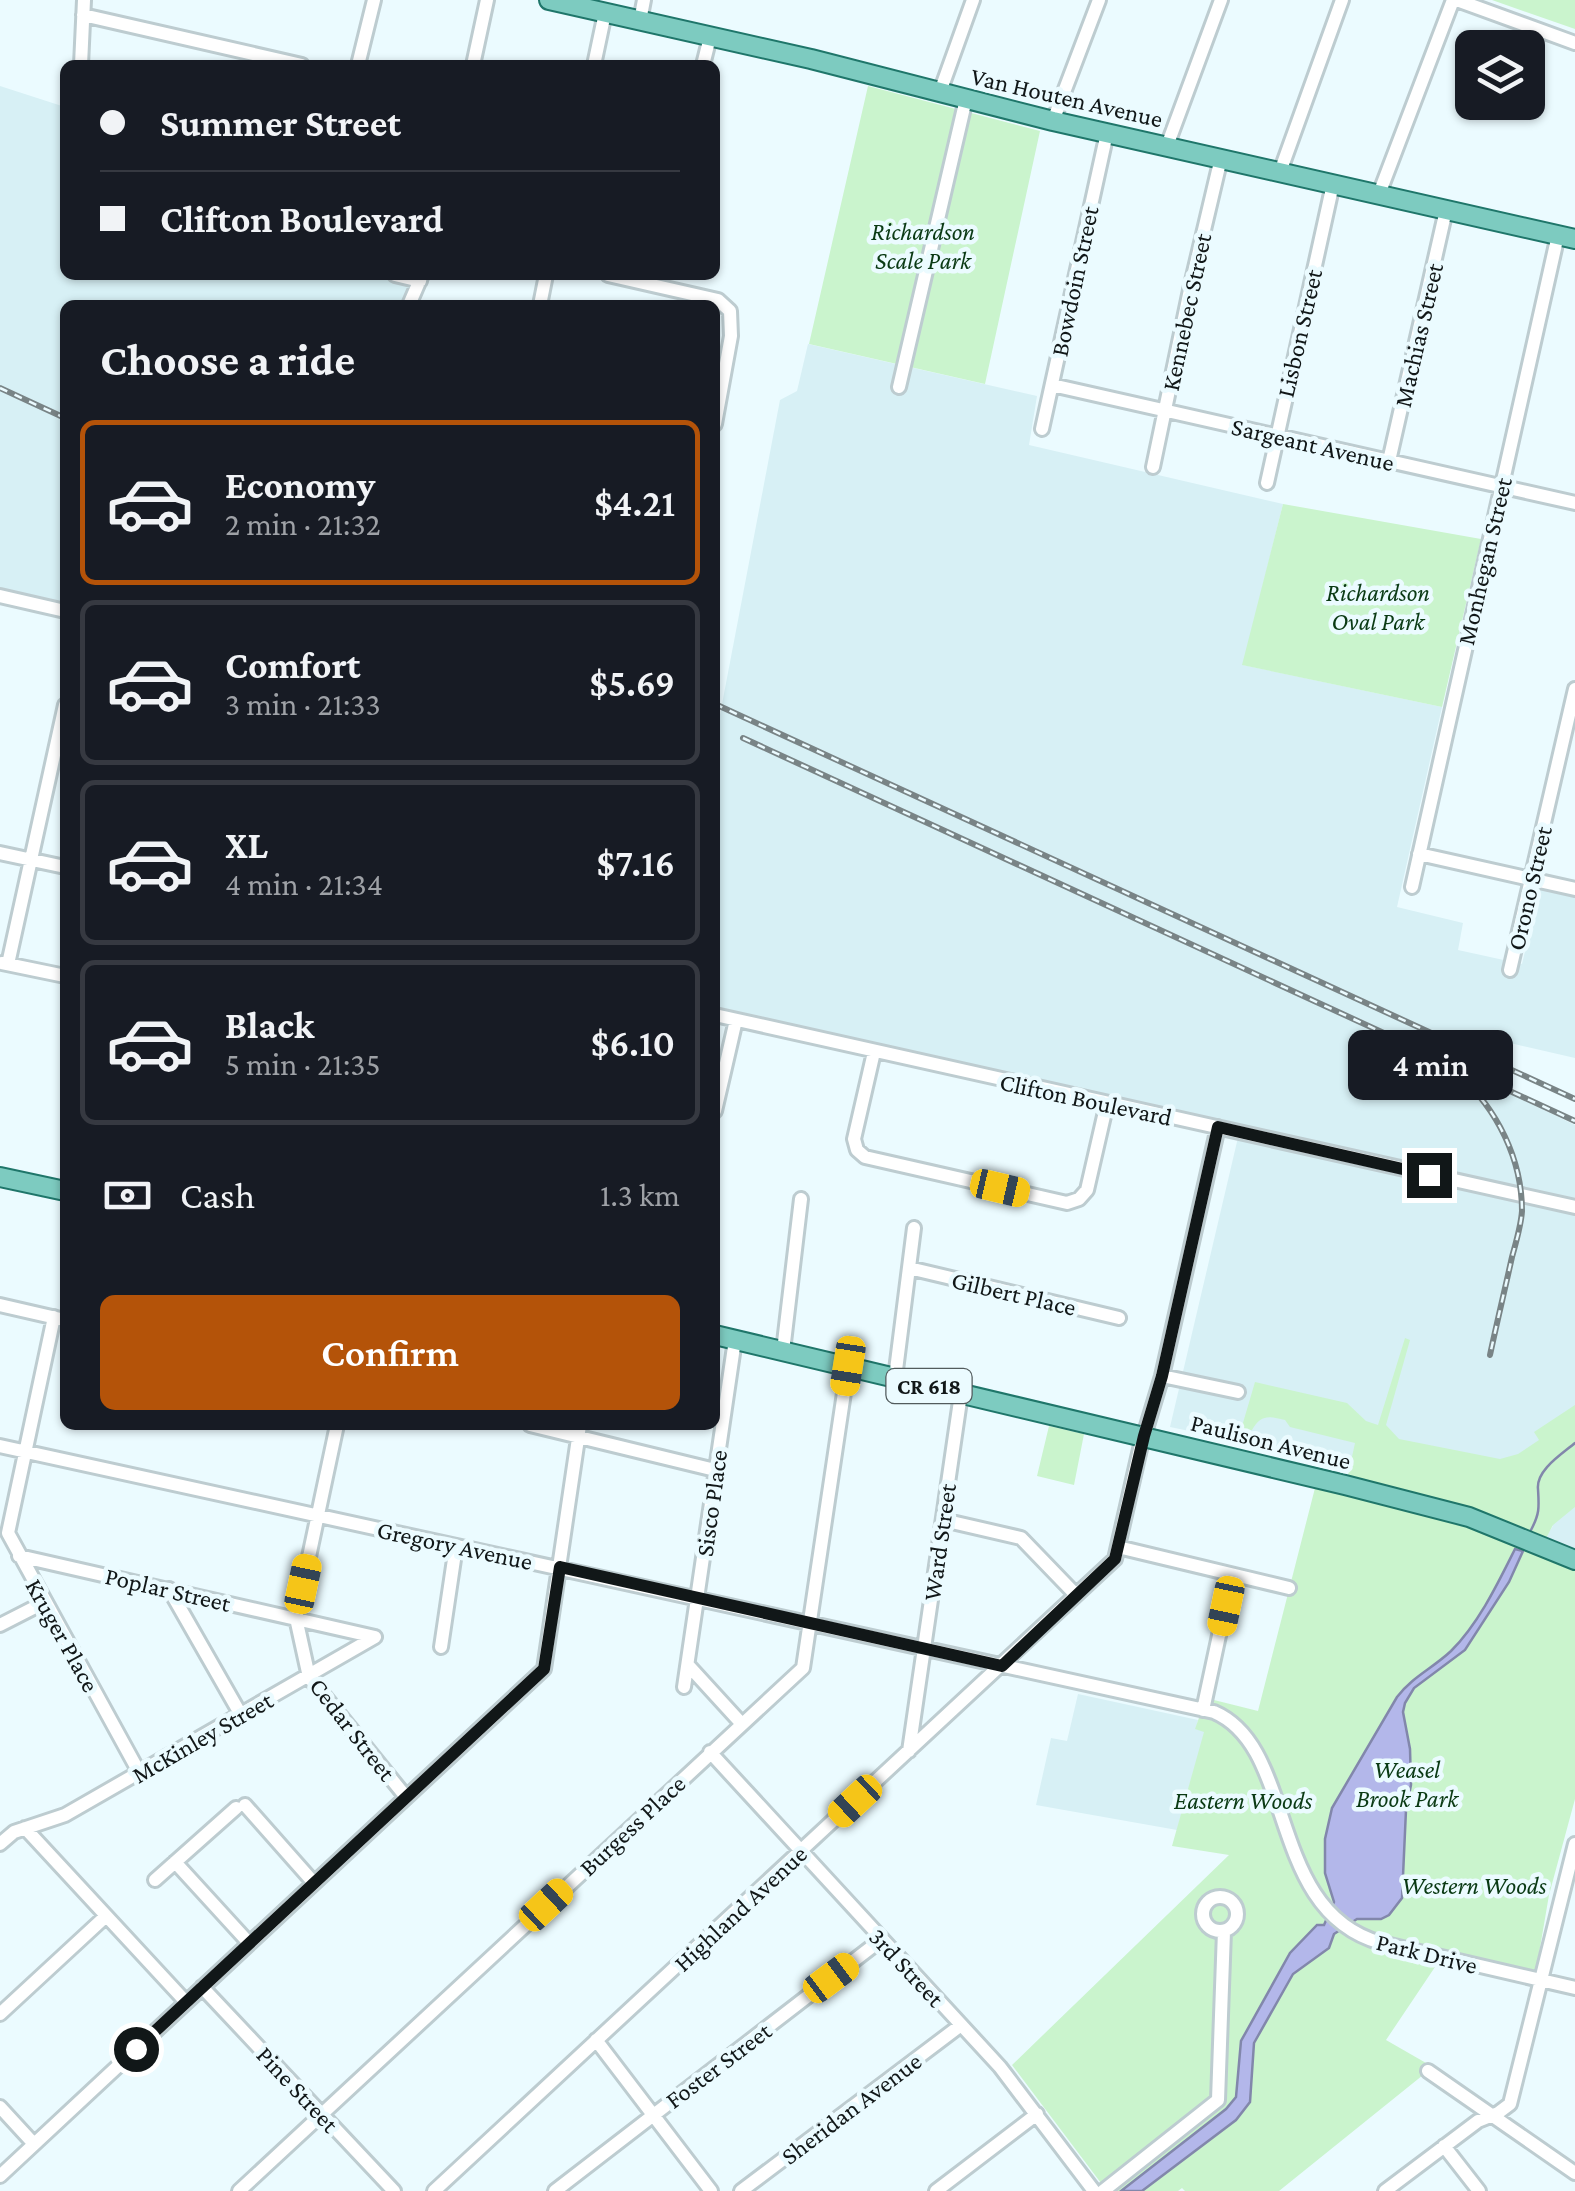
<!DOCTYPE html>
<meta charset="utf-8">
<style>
body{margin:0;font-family:"Crimson Pro",serif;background:#20242c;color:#f1f3f6;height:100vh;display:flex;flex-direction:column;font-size:38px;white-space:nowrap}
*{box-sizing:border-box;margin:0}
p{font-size:32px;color:#9ea1a6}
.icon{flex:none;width:55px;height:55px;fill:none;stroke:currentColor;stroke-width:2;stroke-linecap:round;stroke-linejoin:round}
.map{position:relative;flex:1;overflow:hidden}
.sheet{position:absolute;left:60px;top:300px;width:660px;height:1130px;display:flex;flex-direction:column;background:#171b24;border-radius:15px;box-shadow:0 2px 8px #0004}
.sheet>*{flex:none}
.top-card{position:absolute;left:60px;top:60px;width:660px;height:220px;border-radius:15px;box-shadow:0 2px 8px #0004;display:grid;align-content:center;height:220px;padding:0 40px;background:#171b24}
.controls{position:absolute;left:1455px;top:30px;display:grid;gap:20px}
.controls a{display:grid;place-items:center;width:90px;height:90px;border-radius:15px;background:#171b24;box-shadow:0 2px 8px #0004;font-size:50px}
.end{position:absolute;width:45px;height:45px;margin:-22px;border:12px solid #111718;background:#fff;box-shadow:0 0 0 5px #fff}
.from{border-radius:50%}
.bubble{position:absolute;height:70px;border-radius:15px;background:#171b24;box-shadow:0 2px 8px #0004;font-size:32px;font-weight:600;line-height:70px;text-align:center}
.car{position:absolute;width:30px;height:60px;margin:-30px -15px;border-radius:12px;box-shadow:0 0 8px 2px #0007;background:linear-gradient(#f5c518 24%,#345 0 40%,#f5c518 0 76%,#345 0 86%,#f5c518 0)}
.top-card b{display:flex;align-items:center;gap:35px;height:95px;font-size:38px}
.top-card b+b{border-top:2px solid #363941}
.top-card i{width:25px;height:25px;background:#f1f3f6}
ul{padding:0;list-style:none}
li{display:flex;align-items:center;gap:30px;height:165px;margin:0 20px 15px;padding:0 20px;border:5px solid #363941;border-radius:15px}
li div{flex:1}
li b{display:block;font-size:38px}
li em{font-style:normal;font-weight:600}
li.on{border-color:#b45309}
li>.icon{width:90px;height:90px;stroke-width:1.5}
h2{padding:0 40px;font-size:45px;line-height:120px}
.pay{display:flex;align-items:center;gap:25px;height:110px;padding:0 40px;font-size:38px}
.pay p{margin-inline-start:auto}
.button{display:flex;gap:20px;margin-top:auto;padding:20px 40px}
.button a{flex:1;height:115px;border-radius:15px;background:#b45309;color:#fff;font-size:40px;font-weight:600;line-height:115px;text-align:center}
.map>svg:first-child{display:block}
</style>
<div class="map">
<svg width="1575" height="2191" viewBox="0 0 1575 2191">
<rect width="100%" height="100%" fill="#ebfbff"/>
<path fill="#d7f0f5" d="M0 86 65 107V275H398L421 280 409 305H65V610L0 596Z
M808 344 1037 396 1029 445 1283 504 1243 665 1442 707 1397 907 1463 923 1458 950 1522 964 1540 888 1575 896V1058L1471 1034 1455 1067 1575 1125V1552L1545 1538 1553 1526 1488 1499 1350 1464 1170 1427 1240 1129 715 1013V741L780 400 797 391Z
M1078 1694 1198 1720 1196 1729 1205 1731 1177 1830 1036 1805 1051 1738 1067 1741Z"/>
<path fill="#caf4cd" d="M1492 0H1575V29Z
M868 86 1040 131 985 384 809 344Z
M1283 504 1481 539 1442 707 1242 665Z
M1405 1338 1410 1340 1386 1425 1399 1439 1500 1459 1518 1454 1539 1440 1534 1432 1575 1405V1507L1553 1525 1542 1546 1575 1560V1799L1549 1895 1536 1971 1439 1950 1435 1967 1386 2040 1433 2067 1279 2191H1185L1182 2188 1178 2191H1107L1012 2065 1229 1855 1172 1846 1204 1732 1195 1729 1206 1698 1258 1711 1315 1488 1459 1515 1348 1475 1355 1443 1290 1427 1285 1420C1269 1416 1261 1414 1252 1430L1240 1433 1255 1382 1347 1403 1366 1421 1378 1425Z
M1049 1426 1084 1434 1074 1485 1037 1476Z"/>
<path fill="#b3b7ea" stroke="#8287ab" stroke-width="2.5" d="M1515 1549 1523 1551 1509 1582 1465 1650 1414 1688 1405 1703 1403 1712 1410 1749 1411 1785 1406 1810 1402 1898 1389 1915 1381 1919H1357L1334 1934 1329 1948 1293 1974 1254 2043 1250 2102 1236 2120 1142 2191H1121L1226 2109 1236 2097 1241 2041 1290 1953 1317 1925H1324L1334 1902 1325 1873V1839L1332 1808 1397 1697C1412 1677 1433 1668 1451 1651 1479 1623 1498 1583 1515 1549Z"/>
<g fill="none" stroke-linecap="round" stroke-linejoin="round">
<path stroke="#8287ab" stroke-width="2.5" d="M1531 1530C1540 1513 1539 1507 1538 1489 1536 1470 1562 1454 1575 1443"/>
<g stroke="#bdccd0" stroke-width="18">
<path id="minor" d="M1457 0 1575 43
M83 15 302 65
M640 21 644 0
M81 65 84 0
M358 65 374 0
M473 65 487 0
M594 65 605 13
M703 65 710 37
M940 92 973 0
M1053 121 1099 0
M1167 146 1221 0
M1280 172 1342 0
M1379 194 1453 0
M395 275 420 281
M608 275 718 300 730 311 731 336 715 424
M409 305 422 275
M540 305 546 275
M1052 385 1575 503
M899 387 966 99
M1042 429 1107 133
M1389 461 1446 210
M1153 467 1191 285 1221 158
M1267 483 1333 184
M0 596 65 611
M0 853 65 867
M1419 854 1575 889
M1412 887 1558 235
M2 963 65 976
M8 964 65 705
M1510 970 1575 689
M715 1015 1575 1207
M874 1052 854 1139 857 1150 865 1157 1067 1203 1079 1199 1087 1190 1107 1103
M715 1111 736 1020
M909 1268 1119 1318
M0 1305 65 1320
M54 1317 8 1533 139 1772
M783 1351 801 1199
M1162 1376 1238 1392
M895 1378 914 1228
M337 1425 296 1618 309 1677 406 1797
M530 1425 715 1470
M0 1446 1214 1712C1298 1748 1266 1911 1381 1943L1575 1988
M943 1520 1021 1538 1076 1595
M1118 1547 1289 1588
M19 1556 375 1637
M169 1589 241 1715
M0 1625 45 1602
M441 1647 456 1546
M688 1665 741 1723
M684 1687 735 1340
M1203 1710 1232 1575
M909 1751 961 1394
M710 1752 1000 2067 1094 2191
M245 1805 314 1883
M25 1828 186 2002
M0 1844 14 1832 65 1815 375 1637
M175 1862 249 1943
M155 1880 236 1808
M1203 1914a17 17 0 1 1 34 0a17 17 0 1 1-34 0Z
M202 1987 394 2191
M0 2014 106 1916
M596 2040 711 2191
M1428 2071 1575 2173
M0 2107 34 2144
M1444 2146 1479 2191
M0 2176 544 1669 580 1425
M239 2191 803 1668 848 1366
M434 2191 1115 1559 1140 1449 1162 1376 1218 1127
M555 2191 882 1939
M741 2191 961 2025
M936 2191 1037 2114
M1103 2191 1218 2100 1224 1931
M1385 2191 1478 2121 1498 2113 1510 2104 1575 1844"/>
</g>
<g stroke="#1f766a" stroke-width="22">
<path id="major" d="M549 0 811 59 1053 121 1575 239
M0 1177 65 1191
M715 1335 1345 1485 1469 1517 1575 1560"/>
</g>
<use href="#minor" stroke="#fff" stroke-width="12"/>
<use href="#major" stroke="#7dcbc0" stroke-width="18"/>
<g stroke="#798486" stroke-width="6">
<path id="rail" d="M0 388 65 418
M715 704 1575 1099
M743 738 1575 1121
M1459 1075C1497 1109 1522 1159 1522 1211 1521 1226 1516 1242 1512 1257 1505 1289 1497 1322 1490 1355"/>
</g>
<use href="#rail" stroke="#ebfbff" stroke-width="2.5" stroke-dasharray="8" stroke-linecap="butt"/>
</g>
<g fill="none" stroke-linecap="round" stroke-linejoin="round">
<path stroke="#111718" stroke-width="12" d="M136 2049 544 1669 560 1567 1002 1666 1115 1559 1144 1436 1162 1376 1218 1127 1429 1175"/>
</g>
<g text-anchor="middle" stroke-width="9" stroke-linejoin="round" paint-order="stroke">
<rect fill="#ebfbff" stroke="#525b5d" stroke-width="2.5" x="886.5" y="1369" width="85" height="34" rx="8"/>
<g font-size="22" font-weight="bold" fill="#111718">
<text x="929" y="1394">CR 618</text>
</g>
<g font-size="25" fill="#111718" stroke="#ebfbff">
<text transform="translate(1067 97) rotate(13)" y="9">Van Houten Avenue</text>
<text transform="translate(1074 281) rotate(-78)" y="9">Bowdoin Street</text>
<text transform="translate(1186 312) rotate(-78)" y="9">Kennebec Street</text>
<text transform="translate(1299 333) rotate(-77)" y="9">Lisbon Street</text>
<text transform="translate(1418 335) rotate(-77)" y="9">Machias Street</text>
<text transform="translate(1313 444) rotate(13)" y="9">Sargeant Avenue</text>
<text transform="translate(1484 561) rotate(-77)" y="9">Monhegan Street</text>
<text transform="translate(1529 888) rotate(-77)" y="9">Orono Street</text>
<text transform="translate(1086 1099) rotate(12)" y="9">Clifton Boulevard</text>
<text transform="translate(1014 1293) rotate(13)" y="9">Gilbert Place</text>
<text transform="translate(1271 1441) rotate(14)" y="9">Paulison Avenue</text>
<text transform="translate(711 1503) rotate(-82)" y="9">Sisco Place</text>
<text transform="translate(939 1542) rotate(-82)" y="9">Ward Street</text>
<text transform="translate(455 1545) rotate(12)" y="9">Gregory Avenue</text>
<text transform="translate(168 1589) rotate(13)" y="9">Poplar Street</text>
<text transform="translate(63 1635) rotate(61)" y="9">Kruger Place</text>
<text transform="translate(353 1729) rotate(52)" y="9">Cedar Street</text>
<text transform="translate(202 1737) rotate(-30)" y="9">McKinley Street</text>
<text transform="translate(632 1825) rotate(-43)" y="9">Burgess Place</text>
<text transform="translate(740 1908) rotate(-43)" y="9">Highland Avenue</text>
<text transform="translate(1427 1953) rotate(14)" y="9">Park Drive</text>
<text transform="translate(907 1967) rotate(47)" y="9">3rd Street</text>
<text transform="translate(718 2065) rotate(-37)" y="9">Foster Street</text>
<text transform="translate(298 2089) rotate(47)" y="9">Pine Street</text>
<text transform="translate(851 2108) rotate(-37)" y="9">Sheridan Avenue</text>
</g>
<g font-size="25" font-style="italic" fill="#0a3a14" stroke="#ebfbff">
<text x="923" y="240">Richardson<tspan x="923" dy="29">Scale Park</tspan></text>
<text x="1378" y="601">Richardson<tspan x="1378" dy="29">Oval Park</tspan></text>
<text x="1407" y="1778">Weasel<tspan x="1407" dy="29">Brook Park</tspan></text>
<text x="1243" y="1809">Eastern Woods</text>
<text x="1474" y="1894">Western Woods</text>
</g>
</g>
</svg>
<div class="controls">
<a><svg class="icon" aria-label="layers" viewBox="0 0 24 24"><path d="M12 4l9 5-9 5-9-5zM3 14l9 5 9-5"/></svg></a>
</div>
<i class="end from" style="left:136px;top:2049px"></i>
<i class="end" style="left:1429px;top:1175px"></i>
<div class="bubble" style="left:1348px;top:1030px;width:165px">4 min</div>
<i class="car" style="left:1000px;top:1188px;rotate:103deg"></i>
<i class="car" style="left:848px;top:1366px;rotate:189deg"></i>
<i class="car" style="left:303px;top:1584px;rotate:12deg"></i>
<i class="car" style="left:1226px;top:1606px;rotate:192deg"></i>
<i class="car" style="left:855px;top:1801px;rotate:227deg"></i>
<i class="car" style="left:546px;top:1905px;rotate:47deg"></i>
<i class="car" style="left:831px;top:1978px;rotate:53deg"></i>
<div class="top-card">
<b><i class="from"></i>Summer Street</b>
<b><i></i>Clifton Boulevard</b>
</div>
<section class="sheet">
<h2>Choose a ride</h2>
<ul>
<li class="on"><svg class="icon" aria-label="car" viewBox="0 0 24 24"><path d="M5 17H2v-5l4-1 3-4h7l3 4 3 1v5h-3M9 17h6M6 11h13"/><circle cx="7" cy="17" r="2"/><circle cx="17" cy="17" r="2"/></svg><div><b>Economy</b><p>2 min · 21:32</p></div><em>$4.21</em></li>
<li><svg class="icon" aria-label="car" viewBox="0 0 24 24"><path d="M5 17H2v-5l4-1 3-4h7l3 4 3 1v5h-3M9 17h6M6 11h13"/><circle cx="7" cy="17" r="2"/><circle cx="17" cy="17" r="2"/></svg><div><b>Comfort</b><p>3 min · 21:33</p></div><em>$5.69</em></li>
<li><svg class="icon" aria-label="car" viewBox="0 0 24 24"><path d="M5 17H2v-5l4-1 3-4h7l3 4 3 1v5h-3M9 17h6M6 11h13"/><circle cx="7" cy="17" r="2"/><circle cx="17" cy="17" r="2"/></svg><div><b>XL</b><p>4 min · 21:34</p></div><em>$7.16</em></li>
<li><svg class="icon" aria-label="car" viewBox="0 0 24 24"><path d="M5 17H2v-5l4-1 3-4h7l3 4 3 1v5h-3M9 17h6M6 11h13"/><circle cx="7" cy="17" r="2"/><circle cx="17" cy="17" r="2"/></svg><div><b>Black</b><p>5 min · 21:35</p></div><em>$6.10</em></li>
</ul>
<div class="pay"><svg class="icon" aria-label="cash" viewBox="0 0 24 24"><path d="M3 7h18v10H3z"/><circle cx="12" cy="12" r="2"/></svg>Cash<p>1.3 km</p></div>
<div class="button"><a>Confirm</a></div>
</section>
</div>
